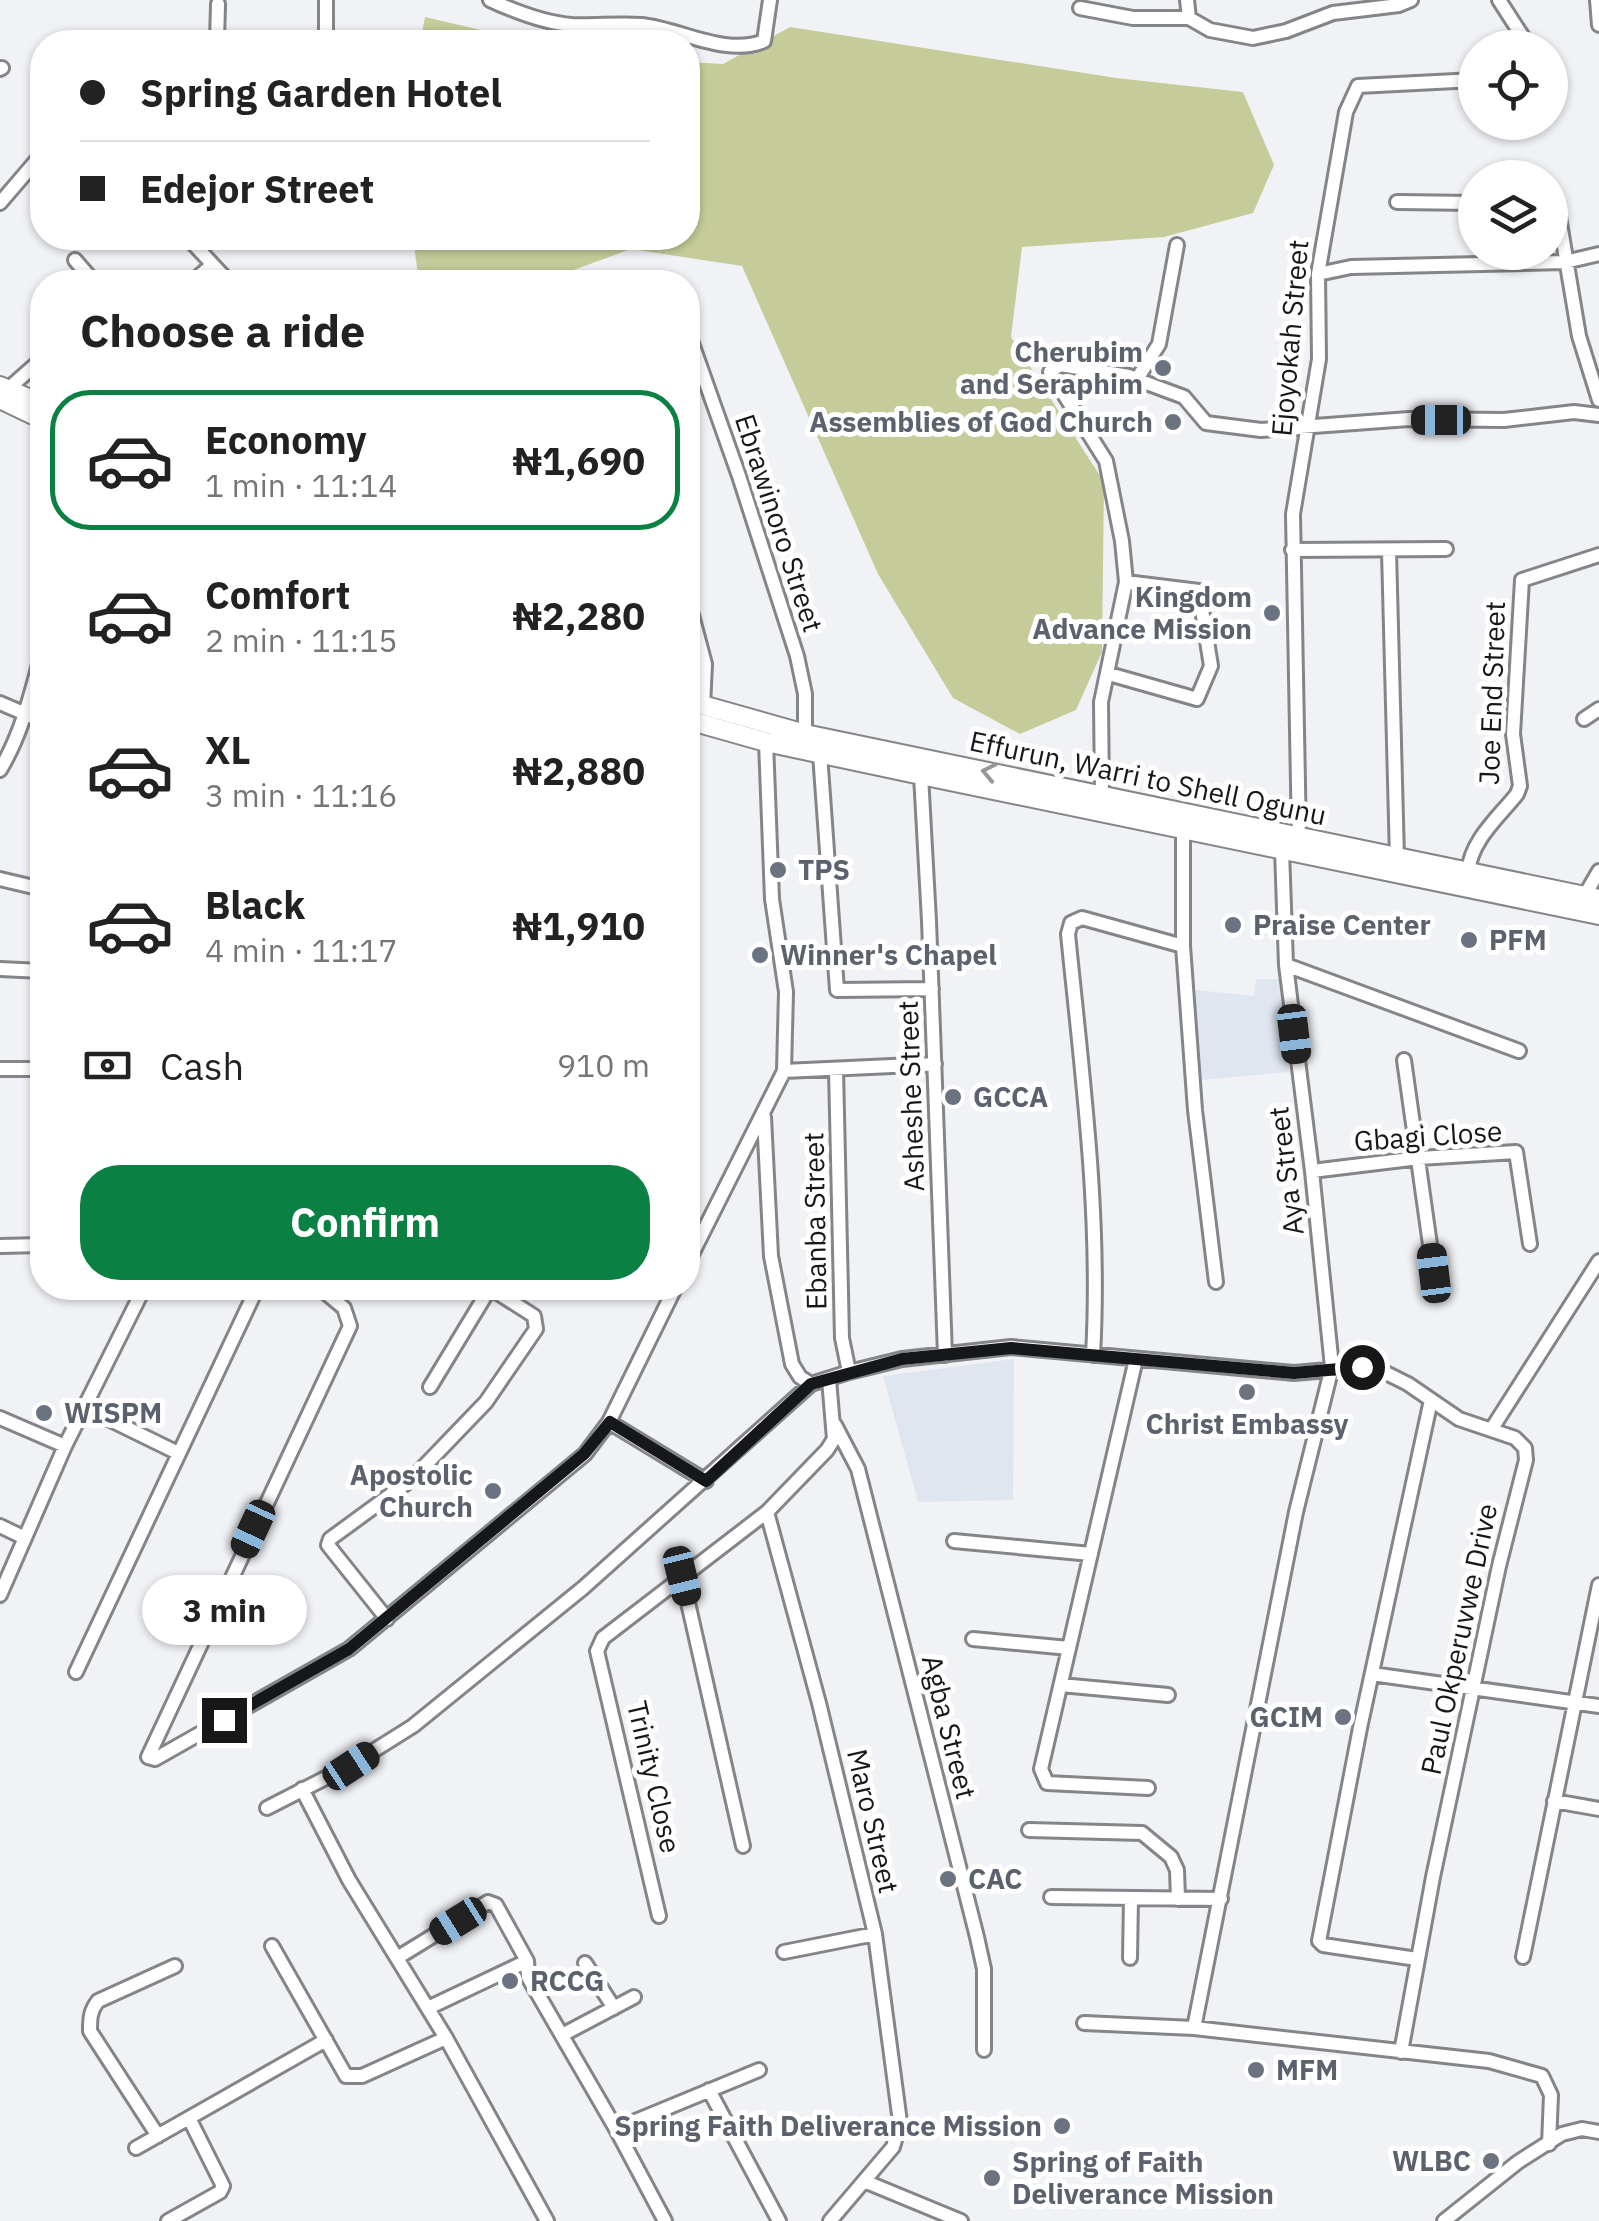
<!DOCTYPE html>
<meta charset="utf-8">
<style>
body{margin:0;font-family:"IBM Plex Sans",sans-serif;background:#f2f2f2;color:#222;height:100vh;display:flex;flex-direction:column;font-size:38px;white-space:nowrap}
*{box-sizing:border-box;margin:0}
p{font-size:32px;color:#767676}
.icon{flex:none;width:55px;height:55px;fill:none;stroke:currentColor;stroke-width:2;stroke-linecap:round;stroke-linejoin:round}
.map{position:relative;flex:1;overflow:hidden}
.details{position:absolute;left:30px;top:270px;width:670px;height:1030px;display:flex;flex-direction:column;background:#fff;border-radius:40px;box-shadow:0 2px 8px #0004}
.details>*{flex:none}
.top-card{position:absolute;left:30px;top:30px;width:670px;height:220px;border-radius:40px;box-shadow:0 2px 8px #0004;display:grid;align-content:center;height:220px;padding:0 50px;background:#fff}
.controls{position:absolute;left:1458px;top:30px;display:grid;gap:20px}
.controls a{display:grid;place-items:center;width:110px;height:110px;border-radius:50%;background:#fff;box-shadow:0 2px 8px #0004;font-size:50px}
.end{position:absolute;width:45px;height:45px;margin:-22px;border:12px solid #161718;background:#fff;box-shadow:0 0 0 5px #fff}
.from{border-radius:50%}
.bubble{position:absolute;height:70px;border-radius:35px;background:#fff;box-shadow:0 2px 8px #0004;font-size:32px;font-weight:700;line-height:70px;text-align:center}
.car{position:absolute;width:30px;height:60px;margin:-30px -15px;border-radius:12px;box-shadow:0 0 8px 2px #0007;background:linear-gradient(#222 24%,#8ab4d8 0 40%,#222 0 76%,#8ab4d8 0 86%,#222 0)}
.top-card b{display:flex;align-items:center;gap:35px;height:95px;font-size:38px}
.top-card b+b{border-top:2px solid #e0e0e0}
.top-card i{width:25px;height:25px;background:#222}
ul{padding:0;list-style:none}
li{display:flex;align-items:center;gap:30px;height:140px;margin:0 20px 15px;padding:0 30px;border:5px solid transparent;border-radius:40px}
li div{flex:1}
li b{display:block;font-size:38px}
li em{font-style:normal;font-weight:700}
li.on{border-color:#0b8043}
li>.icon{width:90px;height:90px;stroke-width:1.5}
h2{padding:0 50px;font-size:45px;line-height:120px}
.pay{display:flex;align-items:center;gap:25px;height:110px;padding:0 50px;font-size:38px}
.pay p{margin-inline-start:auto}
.button{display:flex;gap:20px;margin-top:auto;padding:20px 50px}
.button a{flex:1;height:115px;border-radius:40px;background:#0b8043;color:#fff;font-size:40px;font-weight:700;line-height:115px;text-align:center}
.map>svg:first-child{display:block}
</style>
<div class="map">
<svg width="1599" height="2221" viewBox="0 0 1599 2221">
<rect width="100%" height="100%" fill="#f0f2f6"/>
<path fill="#e0e6f0" d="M1256 979H1279L1289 1072 1201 1080 1194 1023 1196 990 1254 996Z
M1014 1359 1013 1500 918 1502 883 1376Z"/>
<path fill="#c5cc9a" d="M425 17 533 42H420Z
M790 27 1116 78 1243 92 1274 165 1253 213 1164 237 1022 247 1011 337 1104 482 1102 652 1076 710 1020 734 953 698 878 574 742 266 631 249 541 282H419L413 238H688V62L723 64Z"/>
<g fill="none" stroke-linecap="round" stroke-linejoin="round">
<g stroke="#848589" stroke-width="18">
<path id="minor" d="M326 0V42
M490 0C516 12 544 23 572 25 595 26 619 23 642 25 680 29 727 57 764 41L770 0
M1187 0 1189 18 1210 30 1253 38 1286 31 1333 13 1399 5 1411 0
M1499 0 1530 48
M1597 0 1599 25
M1080 8 1133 18H1189
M217 42 218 4
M0 69 2 68
M1397 202 1475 203
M0 203 42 154
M1550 210 1559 217 1579 336 1599 400
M188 238 229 282
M75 260 94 282
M1318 274 1351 267 1565 262 1599 254
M192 282 212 265
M688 332 739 476 797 656 805 694V734
M1137 379 1159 344 1177 245
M8 389 42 359
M1292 550 1446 549
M1389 551 1397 858 1394 865
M688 600 705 664 703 707
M1109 674 1197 699 1211 666 1199 591 1126 582
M0 703 42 721
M1584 719 1599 709
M820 754 837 990 932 989
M0 770C22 733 31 694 42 653
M921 775 929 921 945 1355
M1102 796 1101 702 1126 582 1122 541 1106 461 1050 372 1060 365 1129 376 1149 384 1184 397 1206 423 1261 430 1409 419 1504 420 1574 412 1599 415
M1183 828V946L1195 1110 1216 1282
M1299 838 1293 514 1319 359 1318 274 1346 112 1358 86 1475 80
M1282 850 1286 965 1312 1171 1332 1367 1296 1512 1194 2028 1489 2061 1542 2076 1551 2095 1549 2144
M1468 872C1471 840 1498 818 1517 794L1520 786 1513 734 1522 580 1599 555
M0 879 42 889
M1585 895 1599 871
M1286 965 1519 1051
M0 969 42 971
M1404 1060 1434 1273
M0 1069H42
M836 1069 842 1338 849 1372
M784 1071 935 1064
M764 1117 771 1256 792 1364 800 1377 811 1384
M1312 1171 1419 1158 1516 1152 1530 1244
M0 1246 42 1245
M688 1262 784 1071 786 992 772 899 766 742
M320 1288 344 1308 350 1326 148 1757 155 1759 349 1649 585 1454 609 1422 675 1288
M1093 1355C1101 1214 1082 1074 1068 934L1071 923 1082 918 1183 946
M1136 1359 1041 1769 1047 1783 1148 1788
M430 1387 490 1288
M84 1407 178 1453
M0 1418 65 1446
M609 1422 706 1481
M835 1425 858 1469 977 1937 984 1969V2050
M1491 1430 1599 1261
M767 1512 819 1703 875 1934 900 2122 893 2147 830 2221
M0 1526 25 1538
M954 1541 1091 1554
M682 1576 743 1846
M0 1595 65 1446 144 1288
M387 1619 328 1545 330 1539 412 1479 486 1402 536 1329 534 1316 490 1288
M973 1639 1069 1648
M76 1672 257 1288
M1372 1674 1599 1706
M1061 1685 1168 1695
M302 1789 349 1880 446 2038 547 2221
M1554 1801 1599 1809
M267 1808 351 1765 413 1726 583 1588 811 1384 849 1372 902 1359 1011 1347 1294 1373 1362 1367 1384 1372 1408 1384 1459 1419 1515 1438 1525 1448 1526 1460 1499 1566 1433 1877 1401 2052
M1029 1830 1142 1833 1171 1857 1177 1870 1178 1899
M1051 1897 1221 1899
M659 1916 597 1651 603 1638 767 1512 827 1450 834 1439 829 1379
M272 1946 346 2076H362L446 2038
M784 1952 875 1934
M1523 1957 1599 1585
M397 1958 488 1902 496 1905 527 1961 528 1977 616 2129 759 2070
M1130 1958 1131 1898
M1417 1959 1323 1945 1319 1941 1360 1728 1431 1400
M585 1963 614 2008
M428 2008 527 1961
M1084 2023 1194 2028
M562 2035 634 1997
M709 2090 779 2221
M616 2129 665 2221
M158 2136 90 2031C90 2019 90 2011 98 2001L175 1966
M136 2148 326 2040
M864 2181 961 2221
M168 2221 220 2192 223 2186 189 2118
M1444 2221 1518 2162 1562 2134 1582 2129 1599 2132"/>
</g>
<g stroke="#848589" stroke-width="22">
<path id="major" d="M0 386 42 404
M0 399 42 419
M688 701 805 734 1599 899
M688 720 766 742 921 775 1599 915"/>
</g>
<use href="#minor" stroke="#fff" stroke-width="12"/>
<use href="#major" stroke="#fff" stroke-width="18"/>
</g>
<defs><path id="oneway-chevron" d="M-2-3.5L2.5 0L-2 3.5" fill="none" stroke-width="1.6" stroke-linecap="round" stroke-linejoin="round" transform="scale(2.5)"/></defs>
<use stroke="#969797" href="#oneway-chevron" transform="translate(989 772) rotate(-168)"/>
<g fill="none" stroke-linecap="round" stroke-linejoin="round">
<path stroke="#161718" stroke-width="12" d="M224 1720 349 1649 584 1454 610 1422 706 1481 811 1384 902 1359 1011 1348 1294 1373 1362 1367"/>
</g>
<g fill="#6b7280" stroke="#fff" stroke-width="4">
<circle cx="1163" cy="368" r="10"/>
<circle cx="1173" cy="422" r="10"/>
<circle cx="1272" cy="613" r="10"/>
<circle cx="778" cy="870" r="10"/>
<circle cx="1233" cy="925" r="10"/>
<circle cx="1469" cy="940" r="10"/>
<circle cx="760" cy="955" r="10"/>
<circle cx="953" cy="1097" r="10"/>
<circle cx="1247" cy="1392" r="10"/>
<circle cx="44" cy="1413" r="10"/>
<circle cx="493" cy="1491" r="10"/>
<circle cx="1343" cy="1717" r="10"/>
<circle cx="948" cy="1879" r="10"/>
<circle cx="510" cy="1981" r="10"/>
<circle cx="1256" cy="2070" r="10"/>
<circle cx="1062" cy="2126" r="10"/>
<circle cx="1491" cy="2161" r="10"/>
<circle cx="992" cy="2178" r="10"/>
</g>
<g text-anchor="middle" stroke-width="10" stroke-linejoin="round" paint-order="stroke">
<g font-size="28" fill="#161718" stroke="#fff">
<text transform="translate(1290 338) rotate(-85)" y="10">Ejoyokah Street</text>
<text transform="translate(779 523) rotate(72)" y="10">Ebrawinoro Street</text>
<text transform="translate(1492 693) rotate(-88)" y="10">Joe End Street</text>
<text transform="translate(1148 778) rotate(12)" y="10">Effurun, Warri to Shell Ogunu</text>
<text transform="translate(911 1096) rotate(-92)" y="10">Asheshe Street</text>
<text transform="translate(1428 1136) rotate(-4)" y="10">Gbagi Close</text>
<text transform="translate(1286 1171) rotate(-97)" y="10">Aya Street</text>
<text transform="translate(815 1221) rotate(-91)" y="10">Ebanba Street</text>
<text transform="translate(1459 1639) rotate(-78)" y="10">Paul Okperuvwe Drive</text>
<text transform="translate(949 1727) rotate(76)" y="10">Agba Street</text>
<text transform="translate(654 1777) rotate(77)" y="10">Trinity Close</text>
<text transform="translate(873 1821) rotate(77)" y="10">Maro Street</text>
</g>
<g font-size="28" font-weight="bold" fill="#5b616d" stroke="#fff" text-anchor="start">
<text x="1143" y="362" text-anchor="end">Cherubim<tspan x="1143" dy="32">and Seraphim</tspan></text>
<text x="1153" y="432" text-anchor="end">Assemblies of God Church</text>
<text x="1252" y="607" text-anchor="end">Kingdom<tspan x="1252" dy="32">Advance Mission</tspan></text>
<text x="798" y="880">TPS</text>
<text x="1253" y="935">Praise Center</text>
<text x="1489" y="950">PFM</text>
<text x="780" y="965">Winner's Chapel</text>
<text x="973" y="1107">GCCA</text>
<text x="64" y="1423">WISPM</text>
<text x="1247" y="1434" text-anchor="middle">Christ Embassy</text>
<text x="473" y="1485" text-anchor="end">Apostolic<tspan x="473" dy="32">Church</tspan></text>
<text x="1323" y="1727" text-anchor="end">GCIM</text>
<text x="968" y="1889">CAC</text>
<text x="530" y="1991">RCCG</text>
<text x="1276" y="2080">MFM</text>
<text x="1042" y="2136" text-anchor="end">Spring Faith Deliverance Mission</text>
<text x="1471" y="2171" text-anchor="end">WLBC</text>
<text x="1012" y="2172">Spring of Faith<tspan x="1012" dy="32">Deliverance Mission</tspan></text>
</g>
</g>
</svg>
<div class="controls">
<a><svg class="icon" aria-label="locate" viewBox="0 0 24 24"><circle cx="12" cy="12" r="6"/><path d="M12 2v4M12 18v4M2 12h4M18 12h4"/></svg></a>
<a><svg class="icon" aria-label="layers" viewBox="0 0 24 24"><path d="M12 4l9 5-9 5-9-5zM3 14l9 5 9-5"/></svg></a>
</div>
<i class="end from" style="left:1362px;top:1367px"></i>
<i class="end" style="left:224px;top:1720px"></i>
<div class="bubble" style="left:142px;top:1575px;width:165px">3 min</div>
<i class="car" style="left:1441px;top:420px;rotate:270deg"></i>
<i class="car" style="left:1294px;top:1034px;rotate:173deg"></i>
<i class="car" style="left:1434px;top:1273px;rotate:353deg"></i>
<i class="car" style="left:253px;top:1529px;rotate:205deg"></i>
<i class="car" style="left:682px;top:1576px;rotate:166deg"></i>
<i class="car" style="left:351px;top:1766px;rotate:57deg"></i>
<i class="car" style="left:458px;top:1921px;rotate:238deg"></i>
<div class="top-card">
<b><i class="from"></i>Spring Garden Hotel</b>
<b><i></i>Edejor Street</b>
</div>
<section class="details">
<h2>Choose a ride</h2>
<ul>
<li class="on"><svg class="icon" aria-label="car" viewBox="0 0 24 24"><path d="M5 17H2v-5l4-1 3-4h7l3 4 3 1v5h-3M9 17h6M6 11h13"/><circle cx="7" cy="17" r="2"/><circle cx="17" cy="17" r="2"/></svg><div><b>Economy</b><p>1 min · 11:14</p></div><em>₦1,690</em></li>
<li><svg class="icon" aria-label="car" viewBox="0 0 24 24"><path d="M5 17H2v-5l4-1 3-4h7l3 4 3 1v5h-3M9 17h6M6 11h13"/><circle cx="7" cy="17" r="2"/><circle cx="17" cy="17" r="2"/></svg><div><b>Comfort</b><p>2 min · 11:15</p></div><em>₦2,280</em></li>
<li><svg class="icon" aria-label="car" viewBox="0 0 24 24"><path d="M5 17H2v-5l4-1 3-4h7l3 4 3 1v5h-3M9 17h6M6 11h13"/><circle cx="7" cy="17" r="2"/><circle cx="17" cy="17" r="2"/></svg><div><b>XL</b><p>3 min · 11:16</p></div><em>₦2,880</em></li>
<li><svg class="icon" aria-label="car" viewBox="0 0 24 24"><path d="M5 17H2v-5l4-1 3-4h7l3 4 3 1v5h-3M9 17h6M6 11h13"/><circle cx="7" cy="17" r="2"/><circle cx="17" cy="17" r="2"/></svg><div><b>Black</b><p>4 min · 11:17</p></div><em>₦1,910</em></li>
</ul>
<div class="pay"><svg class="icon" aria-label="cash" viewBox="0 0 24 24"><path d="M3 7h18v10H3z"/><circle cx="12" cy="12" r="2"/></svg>Cash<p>910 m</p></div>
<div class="button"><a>Confirm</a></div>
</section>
</div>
